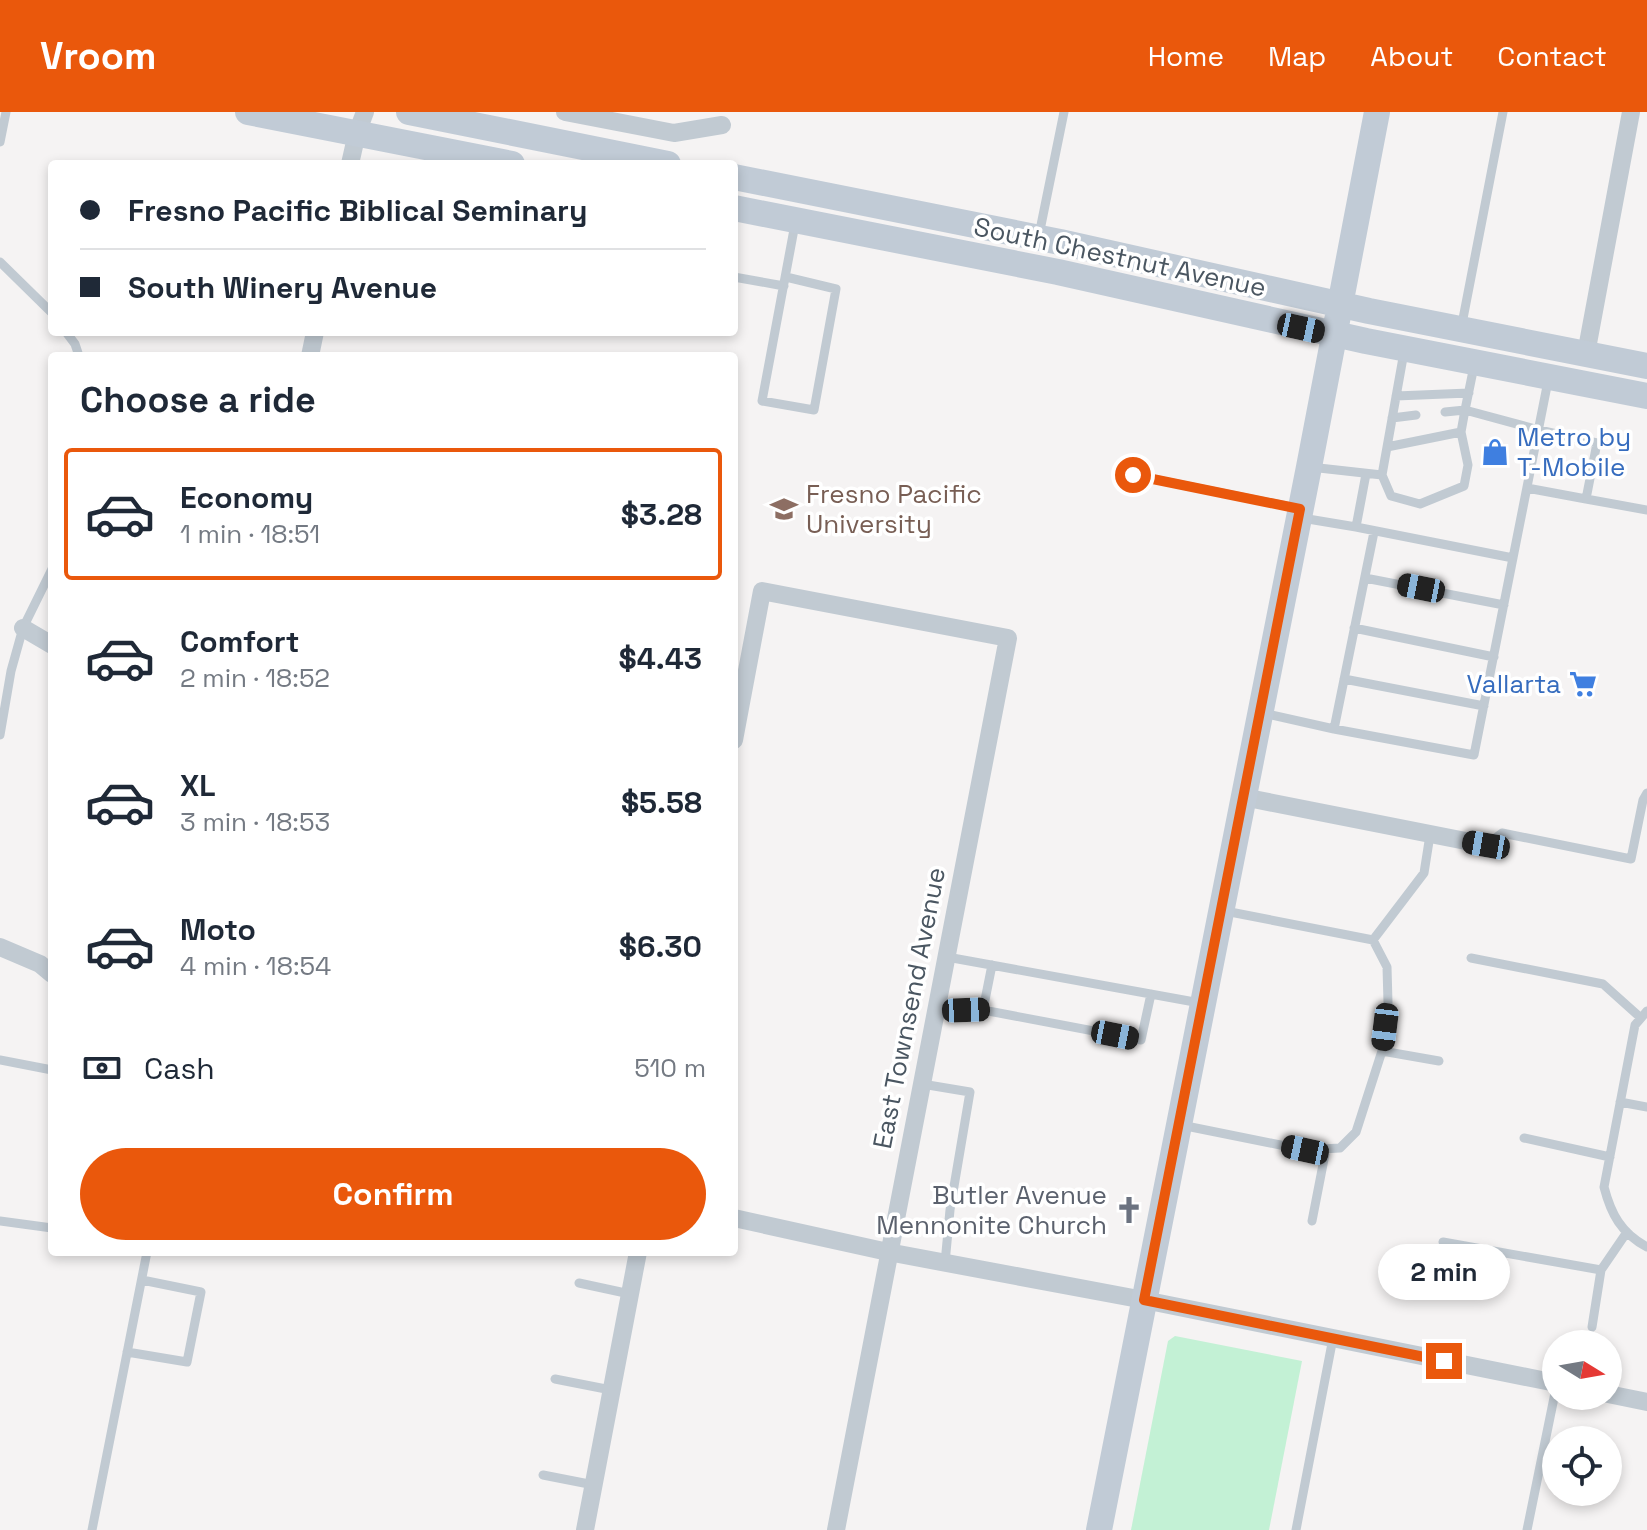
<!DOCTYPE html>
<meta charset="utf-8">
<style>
body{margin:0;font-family:"Space Grotesk",sans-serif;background:#f6f6f7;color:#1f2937;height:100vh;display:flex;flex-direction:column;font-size:30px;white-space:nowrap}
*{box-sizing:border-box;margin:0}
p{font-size:26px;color:#747a83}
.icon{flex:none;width:44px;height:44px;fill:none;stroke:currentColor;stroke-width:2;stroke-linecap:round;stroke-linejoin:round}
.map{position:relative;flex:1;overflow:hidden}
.panel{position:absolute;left:48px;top:240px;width:690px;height:904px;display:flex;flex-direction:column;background:#fff;border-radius:8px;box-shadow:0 4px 12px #0003}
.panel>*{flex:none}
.banner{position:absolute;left:48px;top:48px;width:690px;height:176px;border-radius:8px;box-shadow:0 4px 12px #0003;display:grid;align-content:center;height:176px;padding:0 32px;background:#fff}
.needle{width:52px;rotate:101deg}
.fabs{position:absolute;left:1542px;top:1218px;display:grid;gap:16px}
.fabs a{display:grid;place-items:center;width:80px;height:80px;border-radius:50%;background:#fff;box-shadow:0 4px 12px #0003;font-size:40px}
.end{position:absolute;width:36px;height:36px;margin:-18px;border:10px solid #ea580c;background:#fff;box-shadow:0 0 0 4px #fff}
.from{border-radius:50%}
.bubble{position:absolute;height:56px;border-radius:28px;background:#fff;box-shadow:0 4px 12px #0003;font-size:26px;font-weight:800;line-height:56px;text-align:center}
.car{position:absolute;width:24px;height:48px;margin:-24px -12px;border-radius:10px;box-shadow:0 0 6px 2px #0007;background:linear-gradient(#222 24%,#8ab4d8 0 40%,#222 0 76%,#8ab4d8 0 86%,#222 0)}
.banner b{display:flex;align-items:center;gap:28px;height:76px;font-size:30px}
.banner b+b{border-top:2px solid #e0e1e3}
.banner i{width:20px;height:20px;background:#1f2937}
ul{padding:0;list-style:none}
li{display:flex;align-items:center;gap:24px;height:132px;margin:0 16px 12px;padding:0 16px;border:4px solid transparent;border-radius:8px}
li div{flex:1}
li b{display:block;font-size:30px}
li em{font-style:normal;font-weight:800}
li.on{border-color:#ea580c}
li>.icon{width:72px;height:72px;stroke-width:1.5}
h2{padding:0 32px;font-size:36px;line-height:96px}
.pay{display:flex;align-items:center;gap:20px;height:88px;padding:0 32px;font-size:30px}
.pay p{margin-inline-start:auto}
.primary-button{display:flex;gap:16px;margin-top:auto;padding:16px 32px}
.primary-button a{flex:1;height:92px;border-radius:48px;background:#ea580c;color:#fff;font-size:32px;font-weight:800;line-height:92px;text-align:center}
header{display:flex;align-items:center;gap:48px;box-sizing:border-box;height:112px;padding:0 40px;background:#ea580c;color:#fff}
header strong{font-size:38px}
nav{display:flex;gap:44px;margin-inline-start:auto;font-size:28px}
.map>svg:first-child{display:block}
</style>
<header>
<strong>Vroom</strong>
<nav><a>Home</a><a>Map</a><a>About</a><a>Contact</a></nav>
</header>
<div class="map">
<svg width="1647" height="1418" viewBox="0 0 1647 1418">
<rect width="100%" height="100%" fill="#f5f3f3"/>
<path fill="#c3f1d5" d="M1175 1224 1302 1249 1269 1418H1131L1168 1229Z"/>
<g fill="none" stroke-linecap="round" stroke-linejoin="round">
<path stroke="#c1cad2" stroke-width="9" d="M0 30 6 0
M1039 123 1064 0
M0 150 52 201
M734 165 784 174
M786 165 836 177 814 298 762 289 795 112
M1461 217 1503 0
M66 220 75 232 79 244
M1404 240 1382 363 1391 384 1420 392 1464 374 1468 353 1461 320 1465 298 1445 300
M1474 254 1465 298 1539 318 1597 331 1586 387 1647 398
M1396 284 1469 281
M1392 306 1416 303
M1387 335 1461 320
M1310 355 1382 363
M1133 363 1297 396
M1527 376 1586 387
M1302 406 1356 415 1366 362
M1356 415 1513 446
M1365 466 1504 493
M1354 516 1494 545
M1344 567 1484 594
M1263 601 1334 617 1474 643 1548 269
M1334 617 1374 420
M0 623 11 559 23 516 52 457
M1486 733 1502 721 1631 747 1643 688 1647 681
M1225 799 1373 828 1424 761 1430 723
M947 845 1200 891
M1471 846 1603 872 1641 906
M937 894 966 898H983L1141 928 1151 882
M983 898 992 853
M1647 899 1635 913 1604 1075C1611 1102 1621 1121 1647 1135
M1382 939 1439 949
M0 948 52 958
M922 972 970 980 950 1098 945 1151
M1620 990 1647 995
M1181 1013 1305 1038 1340 1036 1356 1020 1382 939 1388 891 1387 855 1373 828
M1524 1026 1610 1045
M0 1109 52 1116
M1312 1109 1326 1037
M1443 1130 1601 1158
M579 1171 630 1182
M1592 1215 1601 1158 1627 1120
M127 1240 187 1250 201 1180 142 1168
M555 1267 611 1278
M543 1363 594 1373
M92 1418 147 1140
M1296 1418 1333 1226
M1527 1418 1556 1276"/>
<path stroke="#c1cad2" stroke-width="18" d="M565 0 674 21 722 13
M350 52 357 21 365 0
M1586 242 1631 0
M310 244 315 220
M23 516 52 533
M734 628 762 479 1008 526 836 1418
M1243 685 1486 733
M0 835 40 852 52 862
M734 1106 888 1140 1144 1188 1556 1271
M1608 1282 1647 1290
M585 1418 638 1140"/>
<path stroke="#c1cbd6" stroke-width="26" d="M248 0 512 52
M409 0 668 52
M734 65 1060 130 1369 199 1647 254
M734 96 1058 160 1366 229 1647 284
M1099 1418 1309 355 1377 0"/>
</g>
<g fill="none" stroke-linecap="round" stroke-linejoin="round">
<path stroke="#ea580c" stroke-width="10" d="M1133 363 1300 397 1144 1188 1444 1249"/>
</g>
<defs>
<g id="shop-bare" transform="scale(2.16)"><path d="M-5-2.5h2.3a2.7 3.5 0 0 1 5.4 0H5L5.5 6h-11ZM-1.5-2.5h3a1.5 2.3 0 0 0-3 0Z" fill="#3f7fe0" stroke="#fff" stroke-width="2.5" paint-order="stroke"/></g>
<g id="university-bare" transform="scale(2.16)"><path d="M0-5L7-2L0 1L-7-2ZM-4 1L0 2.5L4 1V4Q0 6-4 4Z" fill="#8d6e63" stroke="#fff" stroke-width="2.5" paint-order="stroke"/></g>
<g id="supermarket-bare" transform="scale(2.16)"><path d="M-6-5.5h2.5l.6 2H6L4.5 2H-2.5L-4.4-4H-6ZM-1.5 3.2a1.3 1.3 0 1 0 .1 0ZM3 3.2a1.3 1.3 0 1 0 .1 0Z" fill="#3f7fe0" stroke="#fff" stroke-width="2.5" paint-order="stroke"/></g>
<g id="church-bare" transform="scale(2.16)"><path d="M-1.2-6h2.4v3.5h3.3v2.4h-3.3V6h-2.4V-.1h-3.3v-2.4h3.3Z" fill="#6b7280" stroke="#fff" stroke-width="2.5" paint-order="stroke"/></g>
</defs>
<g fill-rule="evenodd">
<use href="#shop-bare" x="1495" y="340"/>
<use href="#university-bare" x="784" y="397"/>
<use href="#supermarket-bare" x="1583" y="572"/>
<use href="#church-bare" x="1129" y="1098"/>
</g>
<g text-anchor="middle" stroke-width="7" stroke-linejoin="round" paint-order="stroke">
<g font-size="26" fill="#4a5661" stroke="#fff">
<text transform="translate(1120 145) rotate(12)" y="9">South Chestnut Avenue</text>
<text transform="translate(909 896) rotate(-79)" y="9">East Townsend Avenue</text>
</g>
<g font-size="26" fill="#366cbe" stroke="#fff" text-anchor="start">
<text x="1517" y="334">Metro by<tspan x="1517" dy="30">T-Mobile</tspan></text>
<text x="1561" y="581" text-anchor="end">Vallarta</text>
</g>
<g font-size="26" fill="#785e54" stroke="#fff" text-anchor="start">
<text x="806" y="391">Fresno Pacific<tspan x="806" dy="30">University</tspan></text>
</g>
<g font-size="26" fill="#5b616d" stroke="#fff" text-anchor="end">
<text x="1107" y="1092">Butler Avenue<tspan x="1107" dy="30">Mennonite Church</tspan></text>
</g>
</g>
</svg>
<div class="fabs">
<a><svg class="needle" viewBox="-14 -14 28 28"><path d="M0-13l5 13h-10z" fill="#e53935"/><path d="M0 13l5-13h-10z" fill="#747a83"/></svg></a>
<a><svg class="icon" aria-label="locate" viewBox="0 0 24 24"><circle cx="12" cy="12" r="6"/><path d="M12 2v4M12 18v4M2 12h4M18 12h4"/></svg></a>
</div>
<i class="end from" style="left:1133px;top:363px"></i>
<i class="end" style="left:1444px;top:1249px"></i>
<div class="bubble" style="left:1378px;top:1132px;width:132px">2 min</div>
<i class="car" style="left:1301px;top:216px;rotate:102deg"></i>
<i class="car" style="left:1421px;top:476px;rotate:281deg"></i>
<i class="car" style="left:1486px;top:733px;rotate:280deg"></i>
<i class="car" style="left:966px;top:898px;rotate:88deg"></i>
<i class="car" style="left:1385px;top:915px;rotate:187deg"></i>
<i class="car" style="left:1115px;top:923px;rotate:101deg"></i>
<i class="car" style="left:1305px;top:1038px;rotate:282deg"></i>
<div class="banner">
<b><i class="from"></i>Fresno Pacific Biblical Seminary</b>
<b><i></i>South Winery Avenue</b>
</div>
<section class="panel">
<h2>Choose a ride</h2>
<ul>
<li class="on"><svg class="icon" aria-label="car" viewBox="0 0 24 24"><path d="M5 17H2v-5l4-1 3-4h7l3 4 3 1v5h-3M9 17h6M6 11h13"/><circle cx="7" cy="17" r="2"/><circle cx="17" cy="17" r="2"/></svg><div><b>Economy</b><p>1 min · 18:51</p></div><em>$3.28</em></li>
<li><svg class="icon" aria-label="car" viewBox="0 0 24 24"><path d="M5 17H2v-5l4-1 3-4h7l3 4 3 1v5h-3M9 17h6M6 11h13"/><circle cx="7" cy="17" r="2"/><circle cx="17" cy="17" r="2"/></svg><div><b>Comfort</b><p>2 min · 18:52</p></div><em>$4.43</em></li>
<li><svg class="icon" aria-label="car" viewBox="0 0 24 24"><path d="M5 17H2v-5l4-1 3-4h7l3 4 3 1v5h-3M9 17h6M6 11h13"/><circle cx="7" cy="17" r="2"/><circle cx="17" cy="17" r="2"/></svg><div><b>XL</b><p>3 min · 18:53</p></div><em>$5.58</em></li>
<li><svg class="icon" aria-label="car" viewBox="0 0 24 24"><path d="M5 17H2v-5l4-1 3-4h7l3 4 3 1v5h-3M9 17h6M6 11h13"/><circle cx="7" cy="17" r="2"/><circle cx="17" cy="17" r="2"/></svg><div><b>Moto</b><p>4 min · 18:54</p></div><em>$6.30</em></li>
</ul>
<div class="pay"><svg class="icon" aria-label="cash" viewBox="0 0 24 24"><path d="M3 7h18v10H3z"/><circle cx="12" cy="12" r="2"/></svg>Cash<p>510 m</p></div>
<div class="primary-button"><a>Confirm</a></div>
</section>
</div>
